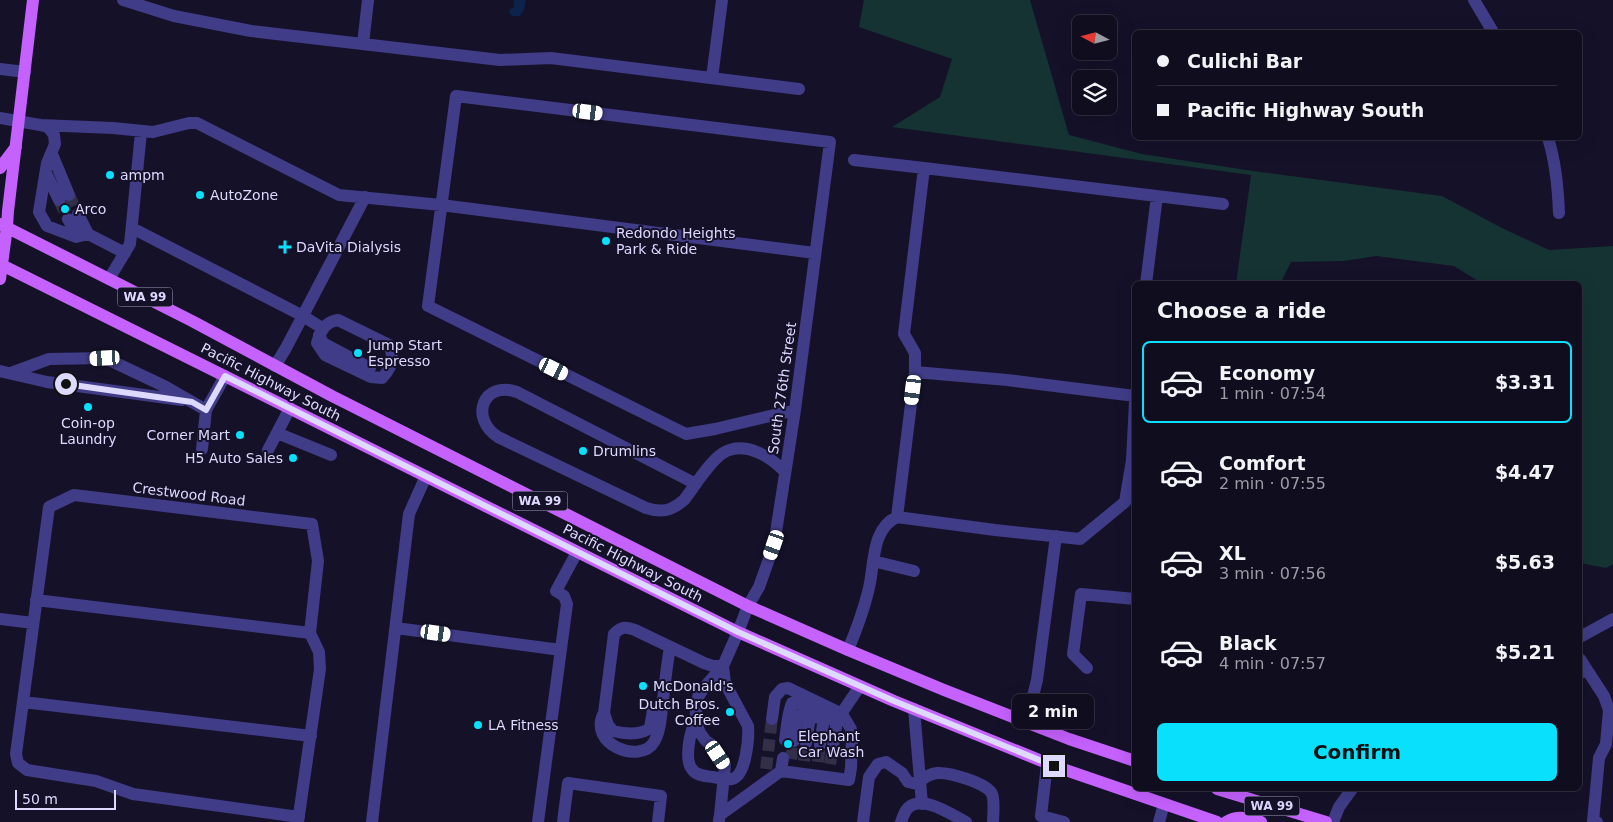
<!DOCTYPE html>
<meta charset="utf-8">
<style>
body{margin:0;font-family:"DejaVu Sans",sans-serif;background:#1e1b2c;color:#f1f3f6;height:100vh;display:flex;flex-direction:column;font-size:19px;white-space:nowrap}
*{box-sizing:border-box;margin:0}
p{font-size:16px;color:#9c9ca4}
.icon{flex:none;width:28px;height:28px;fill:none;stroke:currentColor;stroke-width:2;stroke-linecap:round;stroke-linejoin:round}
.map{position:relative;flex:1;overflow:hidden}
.drawer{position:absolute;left:1132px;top:281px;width:450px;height:510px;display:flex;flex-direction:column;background:#100d1f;border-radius:8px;box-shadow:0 5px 20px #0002,0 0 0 1px #302d3d}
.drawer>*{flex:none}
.banner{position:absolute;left:1132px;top:30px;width:450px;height:110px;border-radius:8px;box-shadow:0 5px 20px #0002,0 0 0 1px #302d3d;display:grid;align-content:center;height:110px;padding:0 25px;background:#100d1f}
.needle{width:32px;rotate:277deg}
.tools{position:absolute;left:1072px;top:15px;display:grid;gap:10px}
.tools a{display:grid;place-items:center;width:45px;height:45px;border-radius:8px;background:#100d1f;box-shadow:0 5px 20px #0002,0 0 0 1px #302d3d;font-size:25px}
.scale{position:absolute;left:15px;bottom:12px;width:101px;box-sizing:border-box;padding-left:5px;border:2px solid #ded9ff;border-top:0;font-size:14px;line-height:18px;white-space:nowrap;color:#ded9ff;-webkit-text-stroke:4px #151129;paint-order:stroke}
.end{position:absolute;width:22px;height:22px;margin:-11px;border:6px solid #ded9ff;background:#111;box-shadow:0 0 0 2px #111}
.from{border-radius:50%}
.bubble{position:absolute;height:35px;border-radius:8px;background:#100d1f;box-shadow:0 5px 20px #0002,0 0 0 1px #302d3d;font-size:16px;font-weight:700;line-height:35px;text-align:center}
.car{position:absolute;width:15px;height:30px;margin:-15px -8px;border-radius:6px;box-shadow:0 0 4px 1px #0007;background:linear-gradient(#fff 24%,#345 0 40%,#fff 0 76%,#345 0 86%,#fff 0)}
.banner b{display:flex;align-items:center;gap:18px;height:48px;font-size:19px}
.banner b+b{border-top:1px solid #302d3d}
.banner i{width:12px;height:12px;background:#f1f3f6}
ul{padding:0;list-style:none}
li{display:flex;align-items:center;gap:15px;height:82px;margin:0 10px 8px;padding:0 15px;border:2px solid transparent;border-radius:8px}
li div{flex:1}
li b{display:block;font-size:19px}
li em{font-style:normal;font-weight:700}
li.selected{border-color:#08e0fc}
li>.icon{width:45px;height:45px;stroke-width:1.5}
h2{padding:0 25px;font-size:22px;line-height:60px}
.action{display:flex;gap:10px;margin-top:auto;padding:10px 25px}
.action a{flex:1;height:58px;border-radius:8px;background:#08e0fc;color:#111;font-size:20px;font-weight:700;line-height:58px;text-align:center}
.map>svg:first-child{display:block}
</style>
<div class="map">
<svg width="1613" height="822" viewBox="0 0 1613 822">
<rect width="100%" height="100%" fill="#151129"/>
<path fill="#143332" d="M864 0H1030L1069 135 1142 154 1253 171 1442 196 1502 228 1549 250 1613 246V564L1606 568 1580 563V284H1483L1454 266 1376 256 1344 261 1291 262 1280 284H1236L1251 175 892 127 940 97 952 59 859 27Z"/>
<path fill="#0d234b" d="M514 0H526L524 10 520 16H512L509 12 510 9 514 7Z"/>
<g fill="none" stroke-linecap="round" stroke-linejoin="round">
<path stroke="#332f49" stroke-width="12" stroke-dasharray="12 6" stroke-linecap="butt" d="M69 195 78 214
M59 200 68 219
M791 759 794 741
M804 761 806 743
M818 762 820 745
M830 764 833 747
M766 769 772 719"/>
<path stroke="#403c87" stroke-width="12" d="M123 0 174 16 251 31 500 60 551 58 799 89
M1474 0 1493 32
M363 44 368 0
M0 69 25 72
M712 78 722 0
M0 118 40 125 48 127 54 135 55 144 47 163 39 212 47 226 76 237 88 234 125 253
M40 125 113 128 153 132 189 123H197L339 195 441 205 815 253
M1548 138C1556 163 1558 187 1559 213
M52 154 69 195
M854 160 924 168
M46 173 59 200
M78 214 88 234
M68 219 73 228 86 233
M132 228 303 316 322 328
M109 279 130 244 141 132
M1146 284 1157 196
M338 320 389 345C395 358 392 368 382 378L371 377 325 355 317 343C321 330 325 322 338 320Z
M319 335 323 343 370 368
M275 366 286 348 365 197
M0 371 47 382 182 400
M915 372V353L904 334 924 168 1223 204
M11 373 49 359 105 358 164 386 206 410
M277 433 331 455
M202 449 206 410 225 376
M268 450 290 408
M696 484 517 392C483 380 469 418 498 437L646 508C662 513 671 511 684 500 694 487 710 461 723 453 745 440 771 457 785 472
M897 517 915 372 1007 380 1135 396
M873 561 914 571
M36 600 310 633
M0 619 33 623
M396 628 561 650
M1580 637 1613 619
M670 647C667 664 665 682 663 700 661 714 661 730 654 742 640 765 587 744 604 713L614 634C621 627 625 626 635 630L704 663 713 666H723L725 683 748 726C749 738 746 776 732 779 726 780 719 778 713 777 706 776 696 776 692 769 684 760 690 730 696 721
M848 650C856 631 863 612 868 592 875 568 870 529 897 517L995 530 1080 539 1125 502 1132 460 1135 402
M1580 659 1587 670 1580 673
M1087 668 1073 654 1081 594 1135 599
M1587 670 1604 696 1609 710 1606 744 1599 758 1593 821 1597 822
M23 702 311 736
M914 709 922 804
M604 713 608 725 613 731C625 734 639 736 650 728L653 710
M772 719 775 697 782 689 788 688 842 714 851 729 852 737 851 768 849 780 781 771
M1024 721 1031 704 1037 680 1056 536
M785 740C787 727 787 715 792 703 808 701 823 713 837 720L833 747
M794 741 798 715 837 720 860 686
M806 743 810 716
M820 745 824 718
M1047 764 1041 816 1064 822
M720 815 725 765 712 745 706 741 700 733 696 723V708L698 697 703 689 723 666 738 632 748 606 759 587 774 545 795 410 830 142 456 96 428 306 686 434 715 429 795 410
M719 820 720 815 781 771 783 758
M298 822 320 669 319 652 310 633 318 561 312 524 74 495 49 507 16 754 18 763 27 770 96 781 133 794 299 817
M372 822 409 514 426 476
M538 822 567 604 564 596 556 591 577 552
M563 822 568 783 661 796 658 822
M863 822 869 777 878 764 886 762 902 773 908 782 917 784C923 778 929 774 937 773 949 772 987 783 992 794 995 802 993 814 993 822
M901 822C903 817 904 812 908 808 923 794 952 815 966 822
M1159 822 1164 804
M1333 822 1339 807 1352 789"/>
<path stroke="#c561fd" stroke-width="12" d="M0 168 16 147
M0 224 192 321 332 396 748 606 848 650 944 690 1069 739 1135 761
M0 264 738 632 894 701 1054 766 1217 822
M0 279 7 227 8 211 33 0
M1217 789 1326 822
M1226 822C1237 815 1249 818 1261 822"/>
</g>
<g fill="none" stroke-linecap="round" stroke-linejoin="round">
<path stroke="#ded9ff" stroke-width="6" d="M66 384 192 402 206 410 225 376 738 632 894 701 1054 766"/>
</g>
<g fill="#08e0fc" stroke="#151129" stroke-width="2">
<circle cx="110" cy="175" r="5"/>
<circle cx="200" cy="195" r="5"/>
<circle cx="65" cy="209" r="5"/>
<circle cx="606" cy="241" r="5"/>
<path d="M282.5 239.5h5v5h5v5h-5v5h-5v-5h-5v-5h5z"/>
<circle cx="358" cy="353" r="5"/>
<circle cx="88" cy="407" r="5"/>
<circle cx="240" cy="435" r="5"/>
<circle cx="583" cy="451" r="5"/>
<circle cx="293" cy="458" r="5"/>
<circle cx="643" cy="686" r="5"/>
<circle cx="730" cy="712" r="5"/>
<circle cx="478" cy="725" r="5"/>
<circle cx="788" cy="744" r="5"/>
</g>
<g text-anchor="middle" stroke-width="4" stroke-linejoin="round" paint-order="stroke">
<g fill="#151129" stroke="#a29dbf" stroke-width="1">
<rect x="117.5" y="287.5" width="55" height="19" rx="4"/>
<rect x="512.5" y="491.5" width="55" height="19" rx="4"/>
<rect x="1244.5" y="796.5" width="55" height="19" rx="4"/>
</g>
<g font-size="12" font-weight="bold" fill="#ded9ff">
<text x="145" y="301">WA 99</text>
<text x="540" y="505">WA 99</text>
<text x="1272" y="810">WA 99</text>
</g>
<g font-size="14" fill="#ded9ff" stroke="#151129" text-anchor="start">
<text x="120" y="180">ampm</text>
<text x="210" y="200">AutoZone</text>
<text x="75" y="214">Arco</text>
<text x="616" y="238">Redondo Heights<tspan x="616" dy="16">Park &amp; Ride</tspan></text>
<text x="296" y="252">DaVita Dialysis</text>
<text x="368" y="350">Jump Start<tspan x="368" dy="16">Espresso</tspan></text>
<text x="88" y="428" text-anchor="middle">Coin-op<tspan x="88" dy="16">Laundry</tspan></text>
<text x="230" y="440" text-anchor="end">Corner Mart</text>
<text x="593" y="456">Drumlins</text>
<text x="283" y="463" text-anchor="end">H5 Auto Sales</text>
<text x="653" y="691">McDonald's</text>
<text x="720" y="709" text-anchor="end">Dutch Bros.<tspan x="720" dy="16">Coffee</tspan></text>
<text x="488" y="730">LA Fitness</text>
<text x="798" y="741">Elephant<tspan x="798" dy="16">Car Wash</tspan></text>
</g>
<g font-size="14" fill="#ded9ff" stroke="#151129">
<text transform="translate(271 382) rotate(27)" y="5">Pacific Highway South</text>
<text transform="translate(782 388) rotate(-82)" y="5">South 276th Street</text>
<text transform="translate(189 494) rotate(7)" y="5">Crestwood Road</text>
<text transform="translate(633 563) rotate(27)" y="5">Pacific Highway South</text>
</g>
</g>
</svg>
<div class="tools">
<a><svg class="needle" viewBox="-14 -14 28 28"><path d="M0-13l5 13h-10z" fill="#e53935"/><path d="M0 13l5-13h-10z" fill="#9c9ca4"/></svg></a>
<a><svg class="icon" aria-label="layers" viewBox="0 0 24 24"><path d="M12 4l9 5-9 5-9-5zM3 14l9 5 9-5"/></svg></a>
</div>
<div class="scale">50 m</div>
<i class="end from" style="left:66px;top:384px"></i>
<i class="end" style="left:1054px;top:766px"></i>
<div class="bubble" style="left:1012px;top:694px;width:82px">2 min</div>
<i class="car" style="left:588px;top:112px;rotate:97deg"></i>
<i class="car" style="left:105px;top:358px;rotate:267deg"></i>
<i class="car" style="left:554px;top:369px;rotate:116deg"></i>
<i class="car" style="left:913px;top:390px;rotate:187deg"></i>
<i class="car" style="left:774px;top:545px;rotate:199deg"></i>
<i class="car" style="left:436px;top:633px;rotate:98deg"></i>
<i class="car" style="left:718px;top:755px;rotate:146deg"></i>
<div class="banner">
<b><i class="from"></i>Culichi Bar</b>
<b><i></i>Pacific Highway South</b>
</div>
<section class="drawer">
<h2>Choose a ride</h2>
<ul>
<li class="selected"><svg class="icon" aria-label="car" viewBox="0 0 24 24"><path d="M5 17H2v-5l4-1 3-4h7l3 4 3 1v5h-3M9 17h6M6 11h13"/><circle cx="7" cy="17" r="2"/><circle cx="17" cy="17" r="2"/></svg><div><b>Economy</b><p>1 min · 07:54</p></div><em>$3.31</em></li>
<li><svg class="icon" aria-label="car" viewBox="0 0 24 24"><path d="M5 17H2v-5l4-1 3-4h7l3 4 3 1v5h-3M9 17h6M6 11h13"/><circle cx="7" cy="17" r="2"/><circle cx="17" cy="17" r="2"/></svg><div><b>Comfort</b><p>2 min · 07:55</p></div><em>$4.47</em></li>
<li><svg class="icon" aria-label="car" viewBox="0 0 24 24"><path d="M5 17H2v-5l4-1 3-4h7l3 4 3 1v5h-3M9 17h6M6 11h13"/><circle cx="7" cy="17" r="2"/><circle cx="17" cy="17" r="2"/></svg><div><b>XL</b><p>3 min · 07:56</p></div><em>$5.63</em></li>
<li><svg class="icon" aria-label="car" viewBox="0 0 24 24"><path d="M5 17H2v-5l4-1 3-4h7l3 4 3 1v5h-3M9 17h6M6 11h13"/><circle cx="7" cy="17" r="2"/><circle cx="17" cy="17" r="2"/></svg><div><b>Black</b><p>4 min · 07:57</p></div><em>$5.21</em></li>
</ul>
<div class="action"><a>Confirm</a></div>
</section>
</div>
